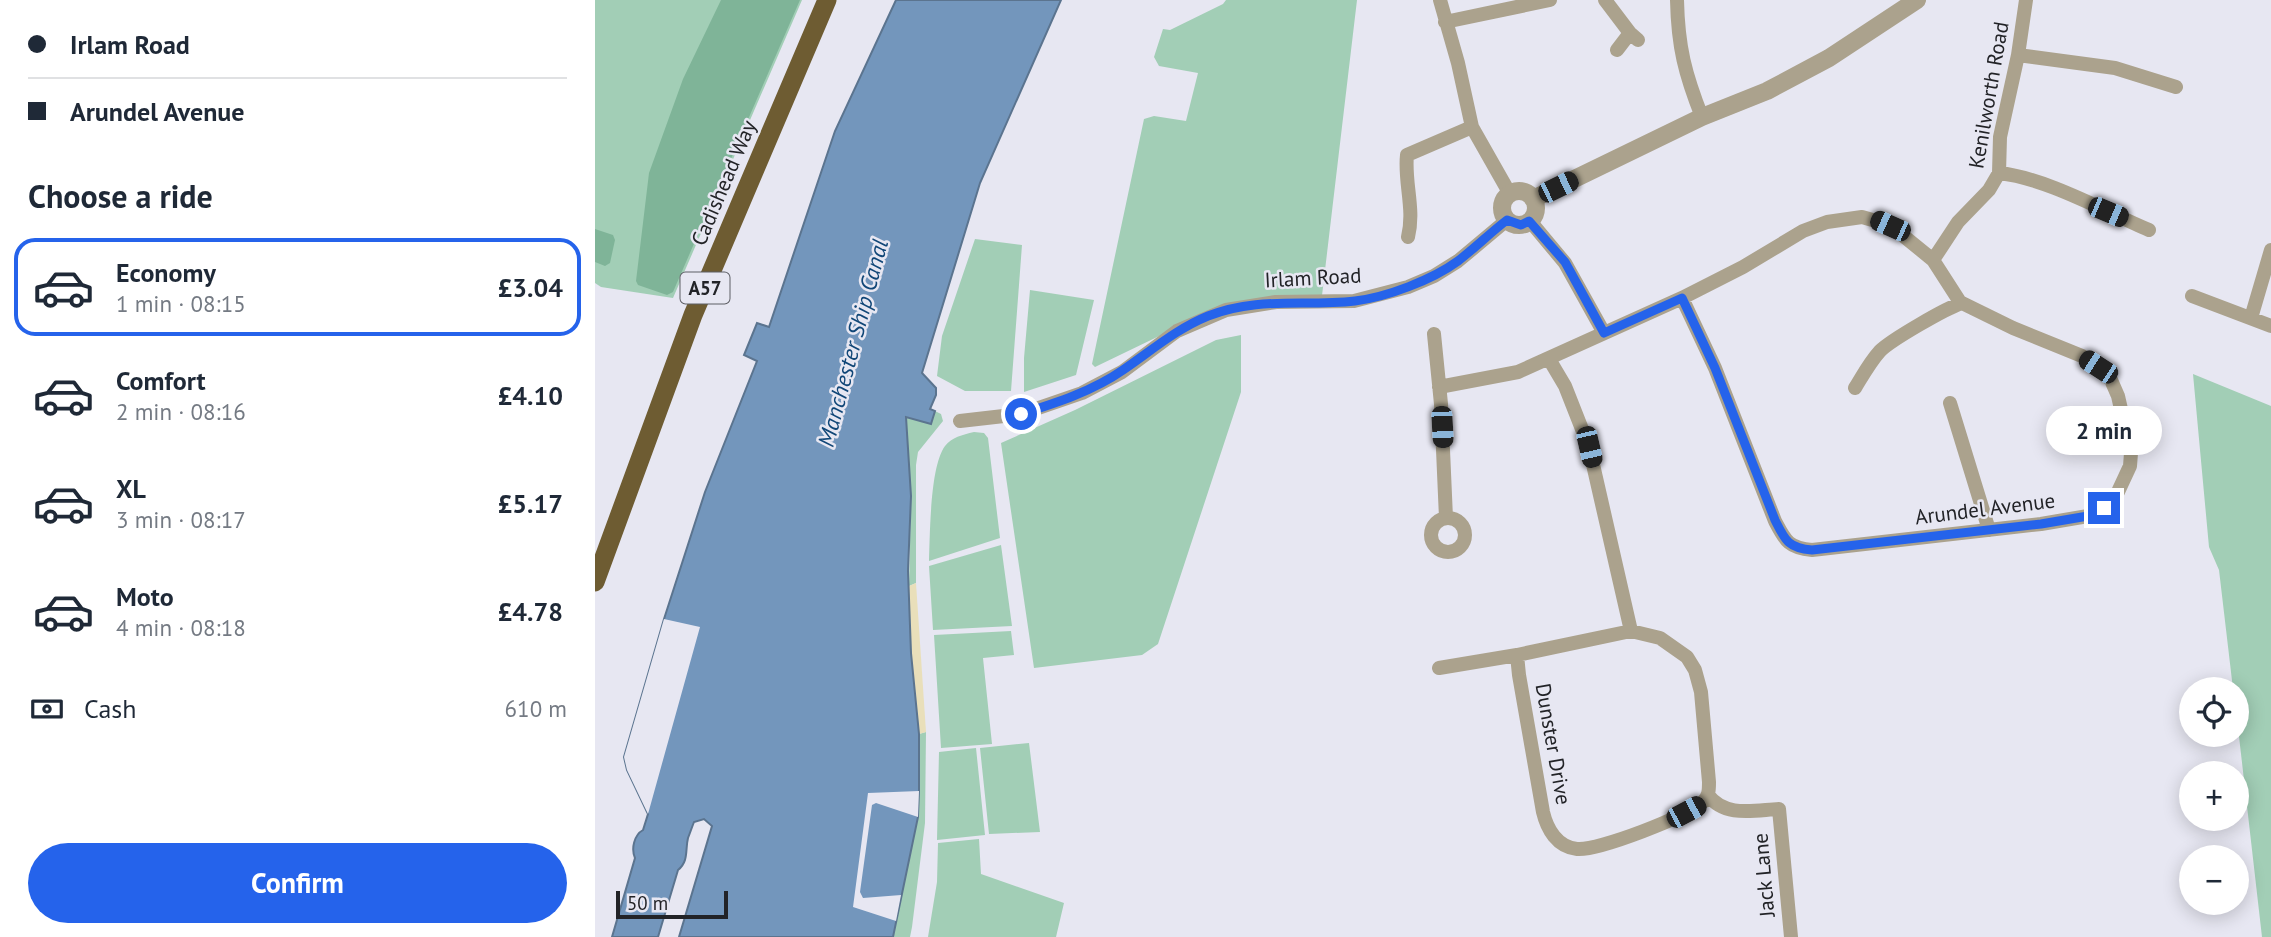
<!DOCTYPE html>
<meta charset="utf-8">
<style>
body{margin:0;font-family:"PT Sans",sans-serif;background:#f2f2f3;color:#1f2937;height:100vh;display:flex;flex-direction:column;font-size:26px;white-space:nowrap}
*{box-sizing:border-box;margin:0}
p{font-size:23px;color:#747a83}
.icon{flex:none;width:38px;height:38px;fill:none;stroke:currentColor;stroke-width:2;stroke-linecap:round;stroke-linejoin:round}
.map{position:relative;flex:1;overflow:hidden}
.details{display:flex;flex-direction:column;background:#fff;width:595px}
.details>*{flex:none}
.top-card{display:grid;align-content:center;height:154px;padding:0 28px;background:#fff}
.tools{position:absolute;left:1584px;top:677px;display:grid;gap:14px}
.tools a{display:grid;place-items:center;width:70px;height:70px;border-radius:50%;background:#fff;box-shadow:0 4px 18px #0003;font-size:35px}
.scale{position:absolute;left:21px;bottom:18px;width:112px;box-sizing:border-box;padding-left:7px;border:4px solid #222327;border-top:0;font-size:19px;line-height:24px;white-space:nowrap;color:#222327;-webkit-text-stroke:5px #e7e7f2;paint-order:stroke}
.end{position:absolute;width:32px;height:32px;margin:-16px;border:9px solid #2563eb;background:#fff;box-shadow:0 0 0 4px #fff}
.from{border-radius:50%}
.bubble{position:absolute;height:49px;border-radius:24px;background:#fff;box-shadow:0 4px 18px #0003;font-size:23px;font-weight:600;line-height:49px;text-align:center}
.car{position:absolute;width:21px;height:42px;margin:-21px -10px;border-radius:9px;box-shadow:0 0 5px 2px #0007;background:linear-gradient(#222 24%,#8ab4d8 0 40%,#222 0 76%,#8ab4d8 0 86%,#222 0)}
.top-card b{display:flex;align-items:center;gap:24px;height:66px;font-size:26px}
.top-card b+b{border-top:2px solid #e0e1e3}
.top-card i{width:18px;height:18px;background:#1f2937}
ul{padding:0;list-style:none}
li{display:flex;align-items:center;gap:21px;height:98px;margin:0 14px 10px;padding:0 14px;border:4px solid transparent;border-radius:21px}
li div{flex:1}
li b{display:block;font-size:26px}
li em{font-style:normal;font-weight:600}
li.active{border-color:#2563eb}
li>.icon{width:63px;height:63px;stroke-width:1.5}
h2{padding:0 28px;font-size:32px;line-height:84px}
.pay{display:flex;align-items:center;gap:18px;height:77px;padding:0 28px;font-size:26px}
.pay p{margin-inline-start:auto}
.button{display:flex;gap:14px;margin-top:auto;padding:14px 28px}
.button a{flex:1;height:80px;border-radius:42px;background:#2563eb;color:#fff;font-size:28px;font-weight:600;line-height:80px;text-align:center}
main{display:flex;flex:1;min-height:0}
.map>svg:first-child{display:block}
</style>
<main>
<section class="details">
<div class="top-card">
<b><i class="from"></i>Irlam Road</b>
<b><i></i>Arundel Avenue</b>
</div>
<h2>Choose a ride</h2>
<ul>
<li class="active"><svg class="icon" aria-label="car" viewBox="0 0 24 24"><path d="M5 17H2v-5l4-1 3-4h7l3 4 3 1v5h-3M9 17h6M6 11h13"/><circle cx="7" cy="17" r="2"/><circle cx="17" cy="17" r="2"/></svg><div><b>Economy</b><p>1 min · 08:15</p></div><em>£3.04</em></li>
<li><svg class="icon" aria-label="car" viewBox="0 0 24 24"><path d="M5 17H2v-5l4-1 3-4h7l3 4 3 1v5h-3M9 17h6M6 11h13"/><circle cx="7" cy="17" r="2"/><circle cx="17" cy="17" r="2"/></svg><div><b>Comfort</b><p>2 min · 08:16</p></div><em>£4.10</em></li>
<li><svg class="icon" aria-label="car" viewBox="0 0 24 24"><path d="M5 17H2v-5l4-1 3-4h7l3 4 3 1v5h-3M9 17h6M6 11h13"/><circle cx="7" cy="17" r="2"/><circle cx="17" cy="17" r="2"/></svg><div><b>XL</b><p>3 min · 08:17</p></div><em>£5.17</em></li>
<li><svg class="icon" aria-label="car" viewBox="0 0 24 24"><path d="M5 17H2v-5l4-1 3-4h7l3 4 3 1v5h-3M9 17h6M6 11h13"/><circle cx="7" cy="17" r="2"/><circle cx="17" cy="17" r="2"/></svg><div><b>Moto</b><p>4 min · 08:18</p></div><em>£4.78</em></li>
</ul>
<div class="pay"><svg class="icon" aria-label="cash" viewBox="0 0 24 24"><path d="M3 7h18v10H3z"/><circle cx="12" cy="12" r="2"/></svg>Cash<p>610 m</p></div>
<div class="button"><a>Confirm</a></div>
</section>
<div class="map">
<svg width="1676" height="937" viewBox="0 0 1676 937">
<rect width="100%" height="100%" fill="#e7e7f2"/>
<path fill="#a2ceb6" d="M0 0H207L78 298 6 287 0 283Z
M631 0H762L726 304 688 305 585 326 500 367 497 364 549 119 559 116 591 121 603 73 564 66 559 57 568 29 575 30 628 4Z
M380 239 427 245 416 391H370L342 376 347 336Z
M435 290 499 300 481 375 429 392V358Z
M646 335V392L563 644 547 655 439 668 406 443 480 410 621 340Z
M1598 374 1676 406V937H1667L1642 719V690L1638 689 1624 570 1614 547Z
M340 411 346 414 348 421 323 452 321 465V583L314 586 316 496 311 416 335 424Z
M379 432 389 433 393 438 405 538 334 561C335 534 335 466 350 446 357 437 367 435 379 432Z
M406 545 417 626 338 630 334 566Z
M416 631 419 655 388 658 397 744 346 748 339 635Z
M331 732 330 823 317 927 315 937H298L323 817 324 734Z
M434 743 445 832 394 834 385 748Z
M381 748 390 835 342 840 344 752Z
M384 839 386 874 469 903 461 937H333L342 882 343 843Z"/>
<path fill="#7fb498" d="M126 0H205L78 292 72 295 43 285 41 281 54 173 88 79Z
M0 229 18 235 20 240 15 263 10 266 0 262Z"/>
<path fill="#e9dfba" d="M321 583 331 732 324 734 316 653 314 586Z"/>
<path fill="#7396bc" stroke="#5b748f" stroke-width="2" d="M301 0H466L385 183 327 373 341 388V395L335 409 340 411 336 424 311 417 316 496 313 571 316 653 324 734V791L323 817 298 937H84L117 826 109 819 99 822C97 827 95 833 93 838 90 850 94 861 83 870L63 937H17L40 858C36 849 39 835 48 830L53 814 32 770 29 757 69 619 110 492 162 361 149 355 162 323 174 327 240 131Z"/>
<path fill="#e7e7f2" d="M69 619 105 627 53 814 32 770 29 757Z
M324 791 323 817 281 803 277 805 265 892 268 898 306 895 301 921 258 907 273 793Z"/>
<g fill="none" stroke-linecap="round" stroke-linejoin="round">
<path stroke="#aba28d" stroke-width="14" d="M845 0 863 63 877 127 915 194
M1010 0 1035 33 1043 40
M1082 0C1083 47 1090 74 1107 117
M850 22 955 0
M1022 50 1035 33
M1423 55 1520 68 1581 87
M1404 173C1451 178 1509 211 1554 230
M935 221 970 263 1009 333
M813 237C820 209 809 182 812 155L877 127
M1338 260 1363 222 1394 190 1404 173 1405 137 1423 55 1431 0
M1597 296 1676 326
M1656 318 1676 250
M839 334 846 404 851 518
M954 359 970 386 994 447 1036 631
M844 387 923 372 1087 298 1148 267 1208 231 1232 222 1267 217 1295 225 1338 260 1365 302 1418 328 1487 356 1503 367 1516 380 1523 396 1536 453 1535 466 1522 494 1509 508 1493 516 1446 524 1217 550C1193 548 1190 540 1180 521L1120 368 1087 298
M1260 388C1268 375 1275 362 1285 351 1296 340 1351 308 1367 303
M1355 403 1394 530
M365 421 426 414 487 393 527 372 582 331 631 310 681 302 759 301 813 287 839 276 863 261 912 220
M836 535a17 17 0 1 1 34 0a17 17 0 1 1-34 0Z
M844 668 922 655 1036 631 1065 638 1092 657 1100 670 1106 692 1114 782C1114 790 1114 796 1108 802 1093 816 1003 851 982 849 962 847 952 829 948 812L924 675 922 655
M1113 795C1130 818 1160 810 1184 809L1196 937"/>
<path stroke="#aba28d" stroke-width="18" d="M907 208a17 17 0 1 1 34 0a17 17 0 1 1-34 0Z
M938 199 1107 117 1172 91 1234 58 1322 0"/>
<path stroke="#6e5c32" stroke-width="19" d="M0 582 98 315 232 0"/>
</g>
<g fill="none" stroke-linecap="round" stroke-linejoin="round">
<path stroke="#2563eb" stroke-width="9" d="M426 414C461 403 498 391 528 370 556 351 581 329 613 316 664 296 708 307 760 301 792 297 837 280 863 261 880 248 895 233 912 220L926 225 934 221 970 262 1009 333 1087 298 1120 368 1180 520C1190 540 1193 548 1217 550L1446 524 1493 516 1509 508"/>
</g>
<g text-anchor="middle" stroke-width="5" stroke-linejoin="round" paint-order="stroke">
<rect fill="#e7e7f2" stroke="#5d5e64" stroke-width="2" x="85.5" y="272.5" width="49" height="31" rx="5"/>
<g font-size="19" font-weight="bold" fill="#222327">
<text x="110" y="295">A57</text>
</g>
<g font-size="21" fill="#222327" stroke="#e7e7f2">
<text transform="translate(1394 95) rotate(-80)" y="7">Kenilworth Road</text>
<text transform="translate(129 183) rotate(-67)" y="7">Cadishead Way</text>
<text transform="translate(718 278) rotate(-3)" y="7">Irlam Road</text>
<text transform="translate(1390 509) rotate(-7)" y="7">Arundel Avenue</text>
<text transform="translate(958 744) rotate(80)" y="7">Dunster Drive</text>
<text transform="translate(1169 875) rotate(-95)" y="7">Jack Lane</text>
</g>
<g font-size="23" font-style="italic" fill="#104677" stroke="#e7e7f2">
<text transform="translate(258 343) rotate(-75)" y="8">Manchester Ship Canal</text>
</g>
</g>
</svg>
<div class="tools">
<a><svg class="icon" aria-label="locate" viewBox="0 0 24 24"><circle cx="12" cy="12" r="6"/><path d="M12 2v4M12 18v4M2 12h4M18 12h4"/></svg></a>
<a>+</a>
<a>−</a>
</div>
<div class="scale">50 m</div>
<i class="end from" style="left:426px;top:414px"></i>
<i class="end" style="left:1509px;top:508px"></i>
<div class="bubble" style="left:1451px;top:406px;width:116px">2 min</div>
<i class="car" style="left:963px;top:187px;rotate:64deg"></i>
<i class="car" style="left:1513px;top:212px;rotate:113deg"></i>
<i class="car" style="left:1295px;top:226px;rotate:294deg"></i>
<i class="car" style="left:1503px;top:367px;rotate:303deg"></i>
<i class="car" style="left:847px;top:427px;rotate:177deg"></i>
<i class="car" style="left:994px;top:447px;rotate:167deg"></i>
<i class="car" style="left:1091px;top:812px;rotate:62deg"></i>
</div>
</main>
